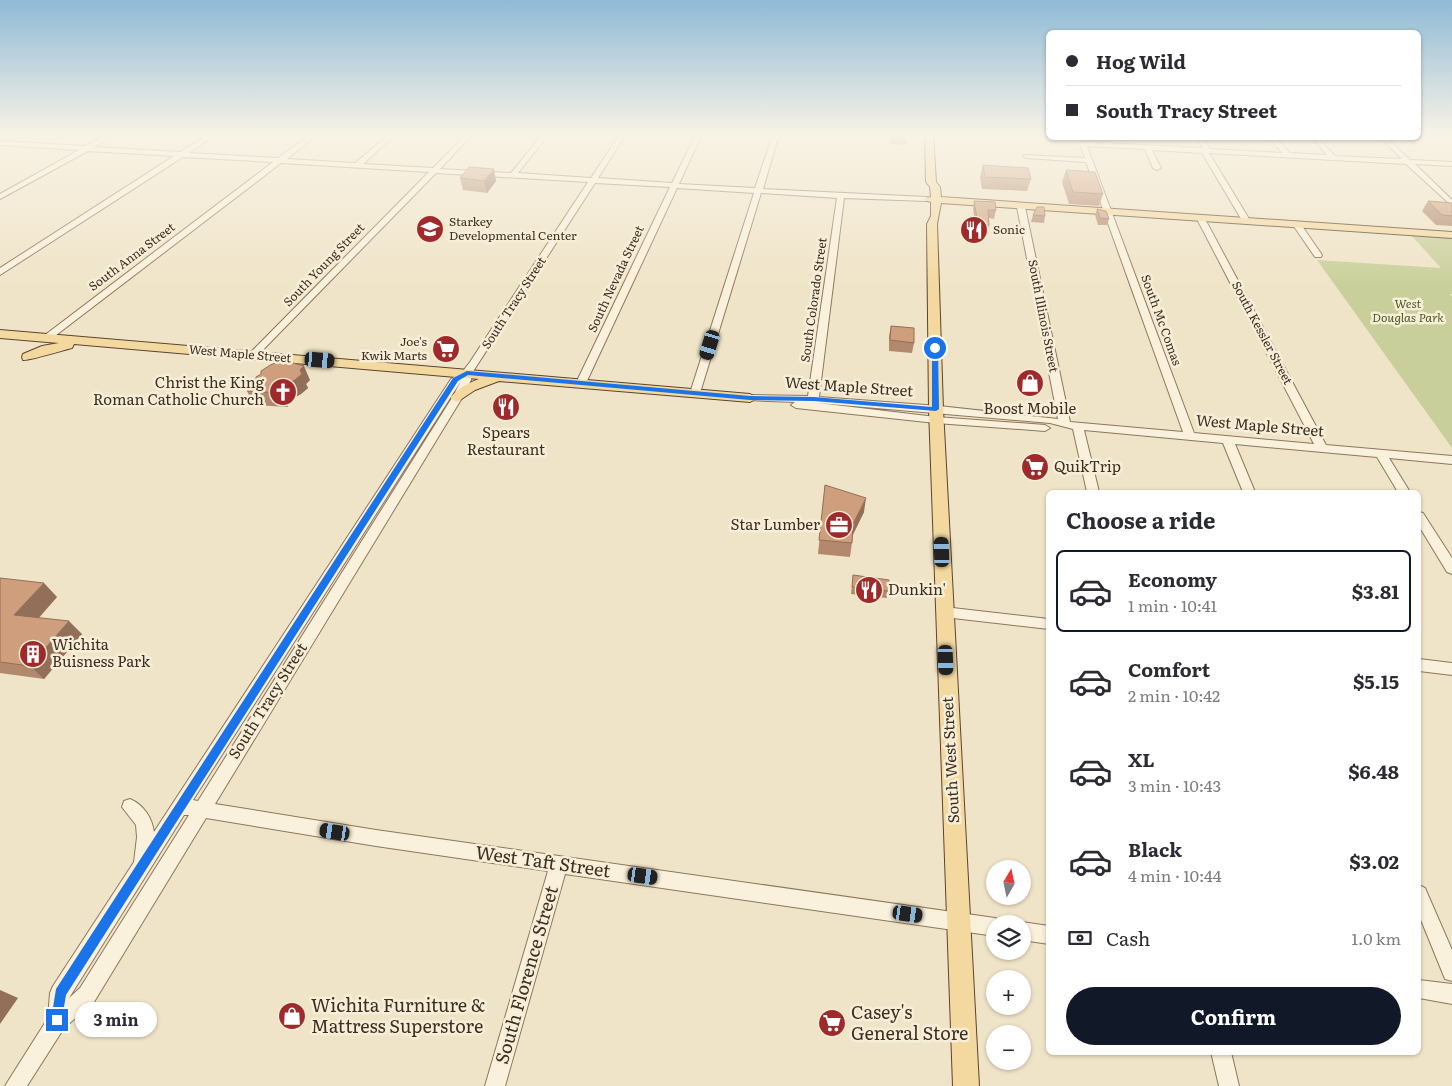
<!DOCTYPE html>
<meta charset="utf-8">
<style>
body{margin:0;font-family:Literata,serif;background:#f7f7f7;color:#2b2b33;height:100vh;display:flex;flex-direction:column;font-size:19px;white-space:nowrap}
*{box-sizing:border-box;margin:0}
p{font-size:16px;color:#7c7c81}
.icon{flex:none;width:28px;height:28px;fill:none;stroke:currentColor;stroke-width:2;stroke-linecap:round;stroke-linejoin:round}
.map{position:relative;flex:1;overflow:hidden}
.panel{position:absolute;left:1046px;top:490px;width:375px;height:565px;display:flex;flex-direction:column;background:#fff;border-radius:8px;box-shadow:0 1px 4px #0004}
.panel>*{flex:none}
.hud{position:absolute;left:1046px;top:30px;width:375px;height:110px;border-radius:8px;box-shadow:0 1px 4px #0004;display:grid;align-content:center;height:110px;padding:0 20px;background:#fff}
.needle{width:32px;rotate:9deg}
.tools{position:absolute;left:986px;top:860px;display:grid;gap:10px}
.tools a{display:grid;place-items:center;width:45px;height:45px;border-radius:50%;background:#fff;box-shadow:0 1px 4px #0004;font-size:25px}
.end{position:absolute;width:22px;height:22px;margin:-11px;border:6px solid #1a73e8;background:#fff;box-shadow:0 0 0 2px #fff}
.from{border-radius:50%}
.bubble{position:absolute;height:35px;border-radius:18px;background:#fff;box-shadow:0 1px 4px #0004;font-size:16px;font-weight:700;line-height:35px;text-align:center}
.car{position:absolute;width:15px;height:30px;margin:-15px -8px;border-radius:6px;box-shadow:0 0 4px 1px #0007;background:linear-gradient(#222 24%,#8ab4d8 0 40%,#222 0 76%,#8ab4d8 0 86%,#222 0)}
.hud b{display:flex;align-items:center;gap:18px;height:48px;font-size:19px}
.hud b+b{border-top:1px solid #e1e1e2}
.hud i{width:12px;height:12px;background:#2b2b33}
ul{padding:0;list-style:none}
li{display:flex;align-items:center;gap:15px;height:82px;margin:0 10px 8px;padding:0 10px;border:2px solid transparent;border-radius:8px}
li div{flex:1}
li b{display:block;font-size:19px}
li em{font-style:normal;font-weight:700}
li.selected{border-color:#111827}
li>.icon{width:45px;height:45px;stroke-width:1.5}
h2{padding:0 20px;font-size:22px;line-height:60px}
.pay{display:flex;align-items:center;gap:12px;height:55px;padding:0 20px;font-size:19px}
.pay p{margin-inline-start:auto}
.cta{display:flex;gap:10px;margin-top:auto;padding:10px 20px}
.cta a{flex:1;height:58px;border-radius:30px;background:#111827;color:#fff;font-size:20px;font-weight:700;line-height:58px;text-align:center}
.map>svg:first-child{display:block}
</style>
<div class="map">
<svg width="1452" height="1086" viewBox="0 0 1452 1086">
<rect width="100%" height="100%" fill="#f0e4c8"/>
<path fill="#c9cf9b" d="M1411 235 1452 237V294H1450L1452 297V448L1317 260 1441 268Z"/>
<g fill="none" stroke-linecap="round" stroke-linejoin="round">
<g stroke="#8d765c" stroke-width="2">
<path id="minor" d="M108 134H115L94 147 180 152 209 134H216L189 153 278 158 311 134H318L287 159 355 163 390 134H396L363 164 433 168 467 134H473L440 169 511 173 543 134H549L518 173 591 178 620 134H626L598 178 672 183 696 134H702L679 184 755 188 773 134H779L763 189 926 197 930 199 926 201 844 198 819 397 939 406 1058 419 1017 207 1021 205 1025 207 1070 422 1183 432 1086 162 1026 158 1023 156 1024 155 1085 158 1080 144 1083 142 1203 148 1197 138H1203L1210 149 1282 153 1270 138H1276L1290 153 1327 155 1312 138H1318L1335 156 1402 159 1381 138H1387L1410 160 1452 162V166L1415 164 1452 200V206L1406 164 1209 153 1251 222 1247 224 1243 222 1202 153 1152 150 1161 168 1157 170 1153 168 1145 149 1087 146 1194 433 1314 444 1197 219 1201 217 1205 219 1326 445 1452 456V464L1389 458 1410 492H1398L1377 457 1235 444 1255 492H1243L1223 443 1084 430 1099 492H1087L1073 429 1050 423 818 403 936 417 1045 425 1050 428 1045 431 936 423 796 408 791 405 795 402 746 400V396L750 395 808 396 837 198 761 193 700 393 695 396 690 393 754 193 677 188 586 383 585 385H577L576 383 670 187 595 183 472 373 471 380 462 398 215 804 376 830 995 918 1001 921 1003 924H995V936L565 874 505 1086H485L548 871 376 846 206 818 94 1002 64 1028 27 1086H5L48 1018 50 993 53 986 134 862 137 837 136 825 122 807 124 801 130 799C144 805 152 818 154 832L451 379 463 371 470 362 588 182 436 173 256 357 253 358 248 355 250 353 429 172 281 163 51 339H45V335L273 162 183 157 0 275V268L174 156 88 151 0 199V194L79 150 0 145V141L85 146ZM461 381 452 398 198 801 193 800ZM184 815H189L80 988 69 998Z
M1294 223H1300L1322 255 1321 257H1315L1293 225Z
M1419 512 1423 513 1452 558V574L1447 572 1419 526Z
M944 607 1049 619V629L944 617 939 616 937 612 939 608Z
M1419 659 1452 663V675L1419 671Z
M1419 885 1425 888 1452 950V981L1445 979 1419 915Z
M1022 922 1049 926V944L1022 940V924H1018Z
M1419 980 1452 984V1004L1419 998Z
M1211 1052H1231L1239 1086H1219Z"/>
</g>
<g stroke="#5b4430" stroke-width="2">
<path id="major" d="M925 134H933L936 182 940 187 941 197 1452 232V238L941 203 937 224 943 409 979 1086H953L929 409 927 224 931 216V202L921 199 931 197 930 187 926 182Z
M0 330 750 394 757 398 750 402 499 381 475 390 457 402 450 398C458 388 468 383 479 379L74 344 72 348C64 350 28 361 23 360L22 357 23 354 42 346 59 343 0 338Z"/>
</g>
<use href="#minor" fill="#faf1dc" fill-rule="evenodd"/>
<use href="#major" fill="#f3d9a0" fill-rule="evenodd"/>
</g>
<path fill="#b2896c" d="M891 134H908L906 145 890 144Z
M983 165 1031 179 1027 191 982 189 980 177Z
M1066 170 1103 194 1099 206 1069 204 1062 182Z
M460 178 496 181 487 193 463 190Z
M974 201 996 210 994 219 989 218V225L987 233 976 232 973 209Z
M1428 201 1452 203V226L1436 225 1422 211Z
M1097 209 1109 219 1107 225H1098L1095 215Z
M1033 215 1045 216 1044 223 1031 222Z
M891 326 914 343 912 353 889 351V336Z
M261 374 310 380 306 384 308 388 301 394 288 401V407L254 405 247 391 256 384Z
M825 485 864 512 853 535 850 557 818 554Z
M853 575 888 591 887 598 851 594Z
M0 578 57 597 39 618 82 634 44 679 0 673Z"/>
<path fill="#916f58" d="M494 169 496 181 487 193 484 181Z
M304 366 310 380 306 384 308 388 301 394 288 401V407L281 393V387Z
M866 498 864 512 851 538 853 524Z
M44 583 57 597 28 629 14 615Z
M69 621 82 634 44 679 30 666Z
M0 990 18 998 0 1024Z"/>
<path fill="#cf9f7d" stroke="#916f58" d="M891 134H908L907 137 891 136Z
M983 165 1028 168 1031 179 985 177Z
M469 167 494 169 484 181 460 178Z
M1066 170 1095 172 1103 194 1073 192Z
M974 201 995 202 996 210H988L989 225 978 224Z
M1428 201 1452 203V216L1442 215Z
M1037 207H1044L1045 216 1033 215Z
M1097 209 1106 211 1109 219 1100 218Z
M891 326 914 328V343L890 340Z
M286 361 304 366 300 370 302 374 295 380 281 387V393L247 391 256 384V377L261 374V371L272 364Z
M825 485 866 498 853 524 852 543 819 540Z
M853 575 889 580 888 591 852 587Z
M0 578 44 583 14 615 69 621 30 666 0 662Z"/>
<linearGradient id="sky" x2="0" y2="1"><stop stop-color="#8fbad6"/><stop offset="0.47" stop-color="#f8f3e6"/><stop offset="1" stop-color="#f8f3e6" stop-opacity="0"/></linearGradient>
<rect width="1452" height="286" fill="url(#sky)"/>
<path fill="#1a73e8" d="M935 346 938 348 939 409 936 411 814 401 750 400 468 375 458 381 66 995 61 1025 57 1027 53 1025 51 1020 56 989 453 378 467 371 750 396 814 397 932 407V348Z"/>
<defs>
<g id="school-disc" transform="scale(1.4375)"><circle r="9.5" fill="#9e2a2b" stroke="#f7eed8"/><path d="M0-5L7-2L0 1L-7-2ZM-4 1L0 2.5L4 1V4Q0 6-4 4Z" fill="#fff"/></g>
<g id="restaurant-disc" transform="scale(1.4375)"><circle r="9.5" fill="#9e2a2b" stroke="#f7eed8"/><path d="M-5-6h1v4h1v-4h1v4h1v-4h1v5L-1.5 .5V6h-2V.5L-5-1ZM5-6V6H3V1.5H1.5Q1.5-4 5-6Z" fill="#fff"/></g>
<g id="supermarket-disc" transform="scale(1.4375)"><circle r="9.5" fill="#9e2a2b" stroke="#f7eed8"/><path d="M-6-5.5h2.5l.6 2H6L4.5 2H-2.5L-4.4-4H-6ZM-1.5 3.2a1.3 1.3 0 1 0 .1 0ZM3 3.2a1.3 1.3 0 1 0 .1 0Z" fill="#fff"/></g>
<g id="shop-disc" transform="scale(1.4375)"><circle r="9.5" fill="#9e2a2b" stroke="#f7eed8"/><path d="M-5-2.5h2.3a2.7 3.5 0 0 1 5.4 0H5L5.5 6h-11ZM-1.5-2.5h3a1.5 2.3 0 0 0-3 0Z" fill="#fff"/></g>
<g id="church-disc" transform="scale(1.4375)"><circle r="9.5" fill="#9e2a2b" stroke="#f7eed8"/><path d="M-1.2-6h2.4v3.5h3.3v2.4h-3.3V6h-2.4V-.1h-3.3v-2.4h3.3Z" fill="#fff"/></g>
<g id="office-disc" transform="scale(1.4375)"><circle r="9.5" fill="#9e2a2b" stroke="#f7eed8"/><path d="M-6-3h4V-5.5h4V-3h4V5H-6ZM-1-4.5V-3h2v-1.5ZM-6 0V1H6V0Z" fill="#fff"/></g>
<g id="building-disc" transform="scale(1.4375)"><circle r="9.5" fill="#9e2a2b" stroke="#f7eed8"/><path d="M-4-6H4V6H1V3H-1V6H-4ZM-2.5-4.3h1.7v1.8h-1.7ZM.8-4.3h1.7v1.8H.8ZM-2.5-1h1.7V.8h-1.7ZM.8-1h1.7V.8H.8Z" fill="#fff"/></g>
</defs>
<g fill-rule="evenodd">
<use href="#school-disc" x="430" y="229"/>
<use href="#restaurant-disc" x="974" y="230"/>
<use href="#supermarket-disc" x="446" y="349"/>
<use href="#shop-disc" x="1030" y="383"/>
<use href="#church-disc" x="283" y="392"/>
<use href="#restaurant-disc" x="506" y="407"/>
<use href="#supermarket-disc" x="1035" y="467"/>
<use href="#office-disc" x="839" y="525"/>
<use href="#restaurant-disc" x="869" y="590"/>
<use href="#building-disc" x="33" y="654"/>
<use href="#shop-disc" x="292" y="1016"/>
<use href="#supermarket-disc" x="832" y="1023"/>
</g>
<g text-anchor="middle" stroke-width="5" stroke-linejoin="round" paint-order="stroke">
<g font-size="12" fill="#3d2e20" stroke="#f7eed8" text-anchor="start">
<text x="449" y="226">Starkey<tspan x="449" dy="14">Developmental Center</tspan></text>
<text x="993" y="234">Sonic</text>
<text x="427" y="346" text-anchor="end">Joe's<tspan x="427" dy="14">Kwik Marts</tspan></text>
</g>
<g font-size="12" fill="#3d2e20" stroke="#f7eed8">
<text transform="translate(132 257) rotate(-37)" y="4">South Anna Street</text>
<text transform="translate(324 265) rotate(-46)" y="4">South Young Street</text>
<text transform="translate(616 279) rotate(-65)" y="4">South Nevada Street</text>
<text transform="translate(814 300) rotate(-82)" y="4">South Colorado Street</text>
<text transform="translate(514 303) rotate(-57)" y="4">South Tracy Street</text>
<text transform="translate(1043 316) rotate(79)" y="4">South Illinois Street</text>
<text transform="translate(1161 320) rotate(70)" y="4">South Mc Comas</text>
<text transform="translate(1262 333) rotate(62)" y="4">South Kessler Street</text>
<text transform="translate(240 354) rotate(5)" y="4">West Maple Street</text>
</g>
<g font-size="12" font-style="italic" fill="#4d5a26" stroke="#f7eed8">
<text x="1408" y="308">West<tspan x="1408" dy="14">Douglas Park</tspan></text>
</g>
<g font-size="15" fill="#3d2e20" stroke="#f7eed8" text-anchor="start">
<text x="264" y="388" text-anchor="end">Christ the King<tspan x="264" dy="17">Roman Catholic Church</tspan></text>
<text x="1030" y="414" text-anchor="middle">Boost Mobile</text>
<text x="506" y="438" text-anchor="middle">Spears<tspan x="506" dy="17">Restaurant</tspan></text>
<text x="1054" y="472">QuikTrip</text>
<text x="820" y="530" text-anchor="end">Star Lumber</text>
<text x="888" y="595">Dunkin'</text>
<text x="52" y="650">Wichita<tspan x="52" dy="17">Buisness Park</tspan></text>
</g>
<g font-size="15" fill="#3d2e20" stroke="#f7eed8">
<text transform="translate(849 387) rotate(4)" y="5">West Maple Street</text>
<text transform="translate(1260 426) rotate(5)" y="5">West Maple Street</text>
<text transform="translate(268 701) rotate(-58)" y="5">South Tracy Street</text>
<text transform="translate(951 760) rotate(-93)" y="5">South West Street</text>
</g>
<g font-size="18" fill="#3d2e20" stroke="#f7eed8">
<text transform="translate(543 862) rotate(8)" y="6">West Taft Street</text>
<text transform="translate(527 975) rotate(-74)" y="6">South Florence Street</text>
</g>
<g font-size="18" fill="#3d2e20" stroke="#f7eed8" text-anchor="start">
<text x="311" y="1012">Wichita Furniture &amp;<tspan x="311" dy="21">Mattress Superstore</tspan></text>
<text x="851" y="1019">Casey's<tspan x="851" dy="21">General Store</tspan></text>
</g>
</g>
</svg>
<div class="tools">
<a><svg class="needle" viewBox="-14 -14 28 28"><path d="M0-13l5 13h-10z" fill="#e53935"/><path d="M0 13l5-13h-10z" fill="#7c7c81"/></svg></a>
<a><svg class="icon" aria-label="layers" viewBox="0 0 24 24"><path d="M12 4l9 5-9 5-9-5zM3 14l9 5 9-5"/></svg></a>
<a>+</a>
<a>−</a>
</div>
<i class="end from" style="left:935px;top:348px"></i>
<i class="end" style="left:57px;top:1020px"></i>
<div class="bubble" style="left:75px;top:1002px;width:82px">3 min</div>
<i class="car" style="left:710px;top:345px;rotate:197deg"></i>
<i class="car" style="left:320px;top:360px;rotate:95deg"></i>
<i class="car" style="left:942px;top:552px;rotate:358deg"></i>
<i class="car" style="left:946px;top:660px;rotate:178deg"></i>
<i class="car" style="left:335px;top:832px;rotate:279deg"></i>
<i class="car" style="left:643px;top:876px;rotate:98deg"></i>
<i class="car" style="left:908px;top:914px;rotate:98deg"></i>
<div class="hud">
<b><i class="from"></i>Hog Wild</b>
<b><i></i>South Tracy Street</b>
</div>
<section class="panel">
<h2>Choose a ride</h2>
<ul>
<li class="selected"><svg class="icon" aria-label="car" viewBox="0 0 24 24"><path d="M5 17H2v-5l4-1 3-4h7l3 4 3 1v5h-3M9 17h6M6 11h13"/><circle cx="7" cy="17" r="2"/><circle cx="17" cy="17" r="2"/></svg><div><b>Economy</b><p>1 min · 10:41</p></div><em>$3.81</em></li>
<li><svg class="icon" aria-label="car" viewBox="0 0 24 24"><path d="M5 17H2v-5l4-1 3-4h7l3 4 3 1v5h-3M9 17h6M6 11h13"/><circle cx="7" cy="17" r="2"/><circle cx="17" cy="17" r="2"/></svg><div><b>Comfort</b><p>2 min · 10:42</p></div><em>$5.15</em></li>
<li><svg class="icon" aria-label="car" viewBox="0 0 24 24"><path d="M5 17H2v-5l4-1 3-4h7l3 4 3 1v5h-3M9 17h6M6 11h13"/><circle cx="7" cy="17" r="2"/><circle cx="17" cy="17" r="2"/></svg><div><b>XL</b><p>3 min · 10:43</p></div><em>$6.48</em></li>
<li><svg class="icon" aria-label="car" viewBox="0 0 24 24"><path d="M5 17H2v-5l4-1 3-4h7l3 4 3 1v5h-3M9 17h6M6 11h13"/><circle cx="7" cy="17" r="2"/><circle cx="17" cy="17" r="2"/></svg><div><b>Black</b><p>4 min · 10:44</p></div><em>$3.02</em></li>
</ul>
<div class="pay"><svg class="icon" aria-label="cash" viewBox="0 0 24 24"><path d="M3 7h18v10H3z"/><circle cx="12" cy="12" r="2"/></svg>Cash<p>1.0 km</p></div>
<div class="cta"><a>Confirm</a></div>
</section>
</div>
